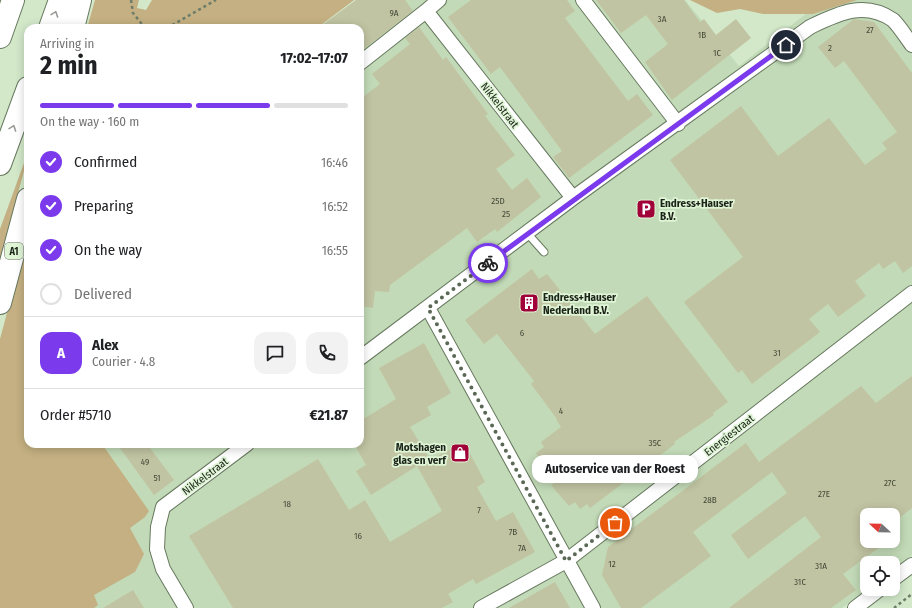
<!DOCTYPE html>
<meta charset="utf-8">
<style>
:root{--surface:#fff;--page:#f2f2f2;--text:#202124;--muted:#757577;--line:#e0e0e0;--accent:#7c3aed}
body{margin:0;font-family:"Fira Sans Condensed",sans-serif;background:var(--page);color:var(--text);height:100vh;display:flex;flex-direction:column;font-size:15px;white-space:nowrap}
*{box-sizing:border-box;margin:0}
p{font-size:13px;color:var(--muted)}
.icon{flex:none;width:22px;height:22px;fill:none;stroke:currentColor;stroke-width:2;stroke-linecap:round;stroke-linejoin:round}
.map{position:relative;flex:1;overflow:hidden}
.panel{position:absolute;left:24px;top:24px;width:340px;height:424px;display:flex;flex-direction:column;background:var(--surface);border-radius:12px;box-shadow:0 2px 10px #0003}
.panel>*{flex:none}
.needle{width:26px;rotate:292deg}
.tools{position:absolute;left:860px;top:508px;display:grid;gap:8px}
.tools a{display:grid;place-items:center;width:40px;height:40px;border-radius:8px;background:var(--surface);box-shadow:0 2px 10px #0003;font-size:20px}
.pin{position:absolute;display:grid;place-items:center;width:34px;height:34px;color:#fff;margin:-17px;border:2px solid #fff;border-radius:50%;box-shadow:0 1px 4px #0007}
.courier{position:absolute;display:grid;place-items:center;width:40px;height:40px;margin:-20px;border:3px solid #7c3aed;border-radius:50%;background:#fff;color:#222;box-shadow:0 1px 5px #0007}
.bubble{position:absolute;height:28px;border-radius:12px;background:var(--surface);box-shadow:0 2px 10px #0003;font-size:13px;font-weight:700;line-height:28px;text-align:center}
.head em{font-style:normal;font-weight:700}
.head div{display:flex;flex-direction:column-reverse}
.head{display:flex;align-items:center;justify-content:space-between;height:68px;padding:0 16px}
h1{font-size:26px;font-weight:700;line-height:30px}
.bar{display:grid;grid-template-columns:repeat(4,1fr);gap:6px 4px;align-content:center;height:48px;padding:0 16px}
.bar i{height:5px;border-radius:3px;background:var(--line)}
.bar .current{background:var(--accent)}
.bar p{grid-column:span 4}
.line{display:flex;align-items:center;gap:10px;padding:0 16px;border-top:1px solid var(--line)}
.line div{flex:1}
.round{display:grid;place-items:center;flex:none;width:42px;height:42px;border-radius:12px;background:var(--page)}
ol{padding:0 16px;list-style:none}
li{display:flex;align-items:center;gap:12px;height:44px}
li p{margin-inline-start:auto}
li .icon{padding:4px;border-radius:50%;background:var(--accent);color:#fff;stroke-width:4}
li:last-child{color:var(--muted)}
li i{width:22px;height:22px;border:2px solid var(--line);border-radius:50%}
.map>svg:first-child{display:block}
.built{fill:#c2dab7;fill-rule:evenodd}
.green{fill:#c4b082}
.building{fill:#c1c4a2}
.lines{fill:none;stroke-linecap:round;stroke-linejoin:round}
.service-casing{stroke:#67795f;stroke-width:9}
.minor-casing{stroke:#67795f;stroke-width:16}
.motorway-casing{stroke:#67795f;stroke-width:24}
.path{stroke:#6e7d69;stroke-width:2.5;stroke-dasharray:3 3;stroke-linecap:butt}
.service{stroke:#fff;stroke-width:7}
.minor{stroke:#fff;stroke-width:14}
.motorway{stroke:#fff;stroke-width:22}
.oneway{stroke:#989c97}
.done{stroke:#5b6856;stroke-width:4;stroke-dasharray:0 7.2}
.route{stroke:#7c3aed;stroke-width:5}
.labels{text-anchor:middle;stroke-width:3.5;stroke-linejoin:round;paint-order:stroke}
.number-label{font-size:9px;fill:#444b3a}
.shield{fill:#dff5d6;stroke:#566251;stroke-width:1}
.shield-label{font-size:10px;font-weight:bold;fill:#1b2318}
.street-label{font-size:11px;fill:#1b2318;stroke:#dff5d6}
.poi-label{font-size:11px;font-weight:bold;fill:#1b2318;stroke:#dff5d6;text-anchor:start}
</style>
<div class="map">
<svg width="912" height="608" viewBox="0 0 912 608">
<rect width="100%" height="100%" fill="#d2e8c9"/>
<path class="built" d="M371 0H685L739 66 807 13 843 0H912V555L893 570V563H867L868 589 842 608H0L28 444H360V28H315ZM867 515H893V541H867Z"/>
<path class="green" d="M95 0H139L137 8 146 10 152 0H354L317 28H87Z
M690 0H857L813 14H763L740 9 717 13Z
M28 152V156L0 260V229Z
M28 235V444H102L149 511 145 517 130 528 144 554 135 572 94 595 98 605 94 608H0V339Z"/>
<path class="building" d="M356 0H405L413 11 360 52V28H318Z
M471 0H567L575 11 565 18 628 101 637 94 653 115 569 178 553 157 562 151 500 67 491 74 448 17Z
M596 0H684L700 22 704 19 716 35 736 19 751 38 672 100 645 62 668 44 646 15 621 33Z
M854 19 874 22 912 73V266L903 273 895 261 883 269 879 263 855 281 866 296 838 317 828 304 809 319 820 332 752 384 742 370 738 373 684 302 743 257 670 160 741 106 778 156 829 118 865 165 887 149 882 143 897 132 844 61 835 68 818 47Z
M419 27 443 60 446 57 488 114 485 116 515 155 496 169 512 190 527 178 541 197 497 232 495 229 477 242 467 228 390 285 389 292 375 291 373 308 360 306V99L380 84 372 74 410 44 405 38Z
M532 269 539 279 547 274 595 334 647 296 728 402 713 413 714 415 674 442 675 444 590 508 587 504 580 509 575 502 569 506 551 485 553 484 539 461 541 460 536 453 544 447 541 442 561 427 556 419H557L531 384 534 381 497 334 484 344 465 320Z
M424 343 451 393 427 407 431 415 410 427 430 460 464 442 485 482 477 487 496 521 513 512 535 552 476 584 473 579 448 594 453 602 442 608H233L189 536 318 459 349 510 365 500 390 542 442 511 417 466 371 495 356 471 366 465 354 444H360V421L396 399 379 368Z
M912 376V508L893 523V515H867V541H888L843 574 856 590 831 608H729L821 537 805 516 748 559 731 535 787 493 772 472 693 532 711 556 641 608H621L602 575 608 547 746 443 759 462 861 386 876 403Z
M117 444H147L174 480 154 495Z
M555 582 570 608H509Z
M133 590 144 608H103Z"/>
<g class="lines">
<g class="service-casing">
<path id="service" d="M527 233 544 252"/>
</g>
<g class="minor-casing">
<path id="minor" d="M439 0 426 11 573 198
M583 0 678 124
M360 63 426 11
M428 308 593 608
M360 358 573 198 810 27C837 14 864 0 893 20 900 27 906 37 912 45
M893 579 912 565
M186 608 163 569 157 549 158 527 163 507 247 444
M481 608 566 561 912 293
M855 608 880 589"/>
</g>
<g class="motorway-casing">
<path id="motorway" d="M50 28 60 0
M73 28 80 0
M0 37 13 0
M0 164 28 88
M0 303 28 199"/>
</g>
<path class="path" d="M131 0 133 13 145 28
M167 28 216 0
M894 608 912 594"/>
<use href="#service" class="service"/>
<use href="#minor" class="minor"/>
<use href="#motorway" class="motorway"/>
</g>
<defs><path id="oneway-chevron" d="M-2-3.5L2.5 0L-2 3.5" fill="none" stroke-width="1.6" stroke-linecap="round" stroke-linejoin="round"/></defs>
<g class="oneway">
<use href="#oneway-chevron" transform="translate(55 14) rotate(-70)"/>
<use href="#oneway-chevron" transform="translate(13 128) rotate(-70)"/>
</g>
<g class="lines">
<path class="done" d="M488 263 428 308 566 561 615 523"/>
<path class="route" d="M488 263 786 45"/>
</g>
<defs>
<g id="parking-square" transform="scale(1)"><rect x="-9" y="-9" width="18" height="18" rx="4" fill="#a10139" stroke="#dff5d6"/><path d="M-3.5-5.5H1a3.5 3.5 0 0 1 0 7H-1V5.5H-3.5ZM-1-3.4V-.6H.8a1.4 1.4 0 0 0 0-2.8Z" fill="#fff"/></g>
<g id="building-square" transform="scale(1)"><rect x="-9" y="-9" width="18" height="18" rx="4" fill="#a10139" stroke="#dff5d6"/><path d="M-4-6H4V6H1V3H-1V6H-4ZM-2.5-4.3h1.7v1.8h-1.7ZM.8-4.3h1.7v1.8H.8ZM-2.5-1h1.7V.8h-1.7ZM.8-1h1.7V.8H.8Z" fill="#fff"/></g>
<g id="shop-square" transform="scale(1)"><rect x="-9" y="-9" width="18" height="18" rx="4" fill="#a10139" stroke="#dff5d6"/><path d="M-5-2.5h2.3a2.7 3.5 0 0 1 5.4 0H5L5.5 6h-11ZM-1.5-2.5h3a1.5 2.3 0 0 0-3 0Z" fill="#fff"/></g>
</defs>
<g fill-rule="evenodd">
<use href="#parking-square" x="646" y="209"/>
<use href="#building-square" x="529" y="303"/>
<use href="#shop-square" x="460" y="453"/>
</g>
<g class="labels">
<g class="number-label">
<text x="394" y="16">9A</text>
<text x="662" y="22">3A</text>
<text x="870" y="33">27</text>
<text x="702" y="38">1B</text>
<text x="830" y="51">2</text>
<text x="717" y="56">1C</text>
<text x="498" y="204">25D</text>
<text x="506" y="217">25</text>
<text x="522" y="336">6</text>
<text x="777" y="356">31</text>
<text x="561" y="414">4</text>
<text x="655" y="446">35C</text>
<text x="145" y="465">49</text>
<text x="157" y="481">51</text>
<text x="890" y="486">27C</text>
<text x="824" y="497">27E</text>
<text x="710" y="503">28B</text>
<text x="287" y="507">18</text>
<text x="479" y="513">7</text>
<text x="513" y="535">7B</text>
<text x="358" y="539">16</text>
<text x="522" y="551">7A</text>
<text x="612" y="567">12</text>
<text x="821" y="569">31A</text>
<text x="800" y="585">31C</text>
</g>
<rect class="shield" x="5" y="243" width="18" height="16" rx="3"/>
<g class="shield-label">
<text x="14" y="255">A1</text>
</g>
<g class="street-label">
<text transform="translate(500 105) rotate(52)" y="4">Nikkelstraat</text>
<text transform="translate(729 435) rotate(-38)" y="4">Energiestraat</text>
<text transform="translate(205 476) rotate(-37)" y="4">Nikkelstraat</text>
</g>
<g class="poi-label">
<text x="660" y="207">Endress+Hauser<tspan x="660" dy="13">B.V.</tspan></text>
<text x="543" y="301">Endress+Hauser<tspan x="543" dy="13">Nederland B.V.</tspan></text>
<text x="446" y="451" text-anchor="end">Motshagen<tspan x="446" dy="13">glas en verf</tspan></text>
</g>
</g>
</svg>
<div class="tools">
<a><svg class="needle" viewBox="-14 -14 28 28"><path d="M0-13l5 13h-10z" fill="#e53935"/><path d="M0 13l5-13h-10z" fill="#757577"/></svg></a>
<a><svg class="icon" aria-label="locate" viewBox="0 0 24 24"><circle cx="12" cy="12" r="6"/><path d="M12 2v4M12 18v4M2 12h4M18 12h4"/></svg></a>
</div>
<div class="pin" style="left:615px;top:523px;background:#ea580c"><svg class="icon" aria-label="bag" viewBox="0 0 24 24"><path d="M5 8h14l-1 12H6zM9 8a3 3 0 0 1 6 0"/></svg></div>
<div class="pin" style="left:786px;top:45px;background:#1f2937"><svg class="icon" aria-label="home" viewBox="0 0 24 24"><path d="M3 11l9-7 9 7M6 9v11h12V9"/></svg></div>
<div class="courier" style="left:488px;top:263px"><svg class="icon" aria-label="bike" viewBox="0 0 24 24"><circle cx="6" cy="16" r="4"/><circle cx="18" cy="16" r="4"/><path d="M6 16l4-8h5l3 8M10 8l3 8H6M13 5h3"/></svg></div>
<div class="bubble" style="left:532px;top:455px;width:166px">Autoservice van der Roest</div>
<section class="panel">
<div class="head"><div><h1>2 min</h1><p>Arriving in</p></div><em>17:02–17:07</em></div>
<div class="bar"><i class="current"></i><i class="current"></i><i class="current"></i><i></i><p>On the way · 160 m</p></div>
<ol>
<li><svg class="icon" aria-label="check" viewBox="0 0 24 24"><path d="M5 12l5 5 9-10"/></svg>Confirmed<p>16:46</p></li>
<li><svg class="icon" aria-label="check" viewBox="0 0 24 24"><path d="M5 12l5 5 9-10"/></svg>Preparing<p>16:52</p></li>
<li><svg class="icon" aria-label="check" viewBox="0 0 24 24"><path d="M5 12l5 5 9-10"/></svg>On the way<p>16:55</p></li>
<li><i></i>Delivered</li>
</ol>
<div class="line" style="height:72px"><b class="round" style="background:var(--accent);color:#fff">A</b><div><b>Alex</b><p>Courier · 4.8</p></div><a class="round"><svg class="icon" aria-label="chat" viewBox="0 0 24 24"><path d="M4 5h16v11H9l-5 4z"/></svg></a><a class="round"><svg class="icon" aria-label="phone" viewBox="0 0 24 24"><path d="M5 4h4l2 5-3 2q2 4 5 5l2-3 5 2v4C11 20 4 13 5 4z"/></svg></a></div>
<div class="line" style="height:52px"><div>Order #5710</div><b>€21.87</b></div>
</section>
</div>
